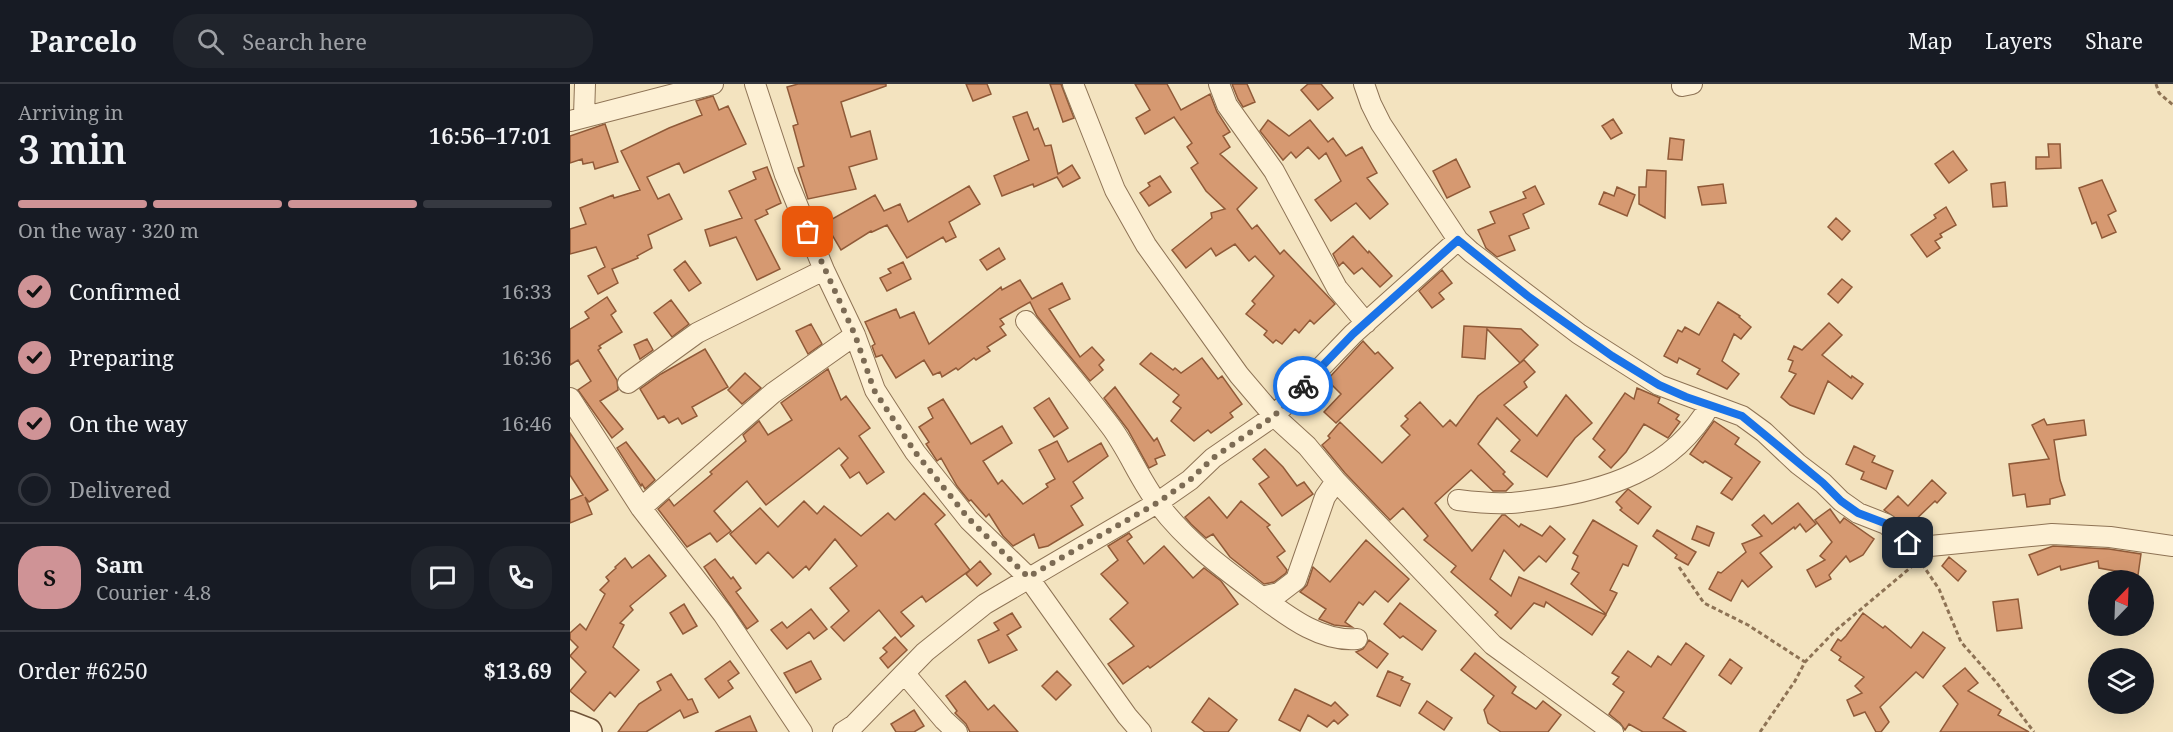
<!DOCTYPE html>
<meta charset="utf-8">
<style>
:root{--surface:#171b24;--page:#20242c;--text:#f1f3f6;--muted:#9ea1a6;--line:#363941;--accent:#cf9396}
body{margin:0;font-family:"Noto Serif",serif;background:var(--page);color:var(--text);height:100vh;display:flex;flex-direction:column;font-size:22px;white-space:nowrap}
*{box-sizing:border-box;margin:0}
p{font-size:20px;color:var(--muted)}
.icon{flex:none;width:33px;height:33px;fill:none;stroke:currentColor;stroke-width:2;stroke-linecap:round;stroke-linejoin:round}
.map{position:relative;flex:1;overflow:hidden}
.details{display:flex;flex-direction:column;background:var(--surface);width:570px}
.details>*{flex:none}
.needle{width:39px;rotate:23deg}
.fabs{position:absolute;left:1518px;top:486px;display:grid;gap:12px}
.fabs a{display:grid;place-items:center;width:66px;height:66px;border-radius:50%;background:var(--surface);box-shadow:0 6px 24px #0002;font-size:30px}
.pin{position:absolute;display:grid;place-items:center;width:51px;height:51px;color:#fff;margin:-26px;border-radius:12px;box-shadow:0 3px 9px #0006}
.courier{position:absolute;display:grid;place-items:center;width:60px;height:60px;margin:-30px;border:4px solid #1a73e8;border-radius:50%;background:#fff;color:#222;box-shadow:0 2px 8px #0007}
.summary em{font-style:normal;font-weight:600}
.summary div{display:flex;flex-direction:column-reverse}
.summary{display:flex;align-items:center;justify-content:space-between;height:102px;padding:0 18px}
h1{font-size:39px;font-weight:600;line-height:45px}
.bar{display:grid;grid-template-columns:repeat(4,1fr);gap:9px 6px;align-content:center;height:72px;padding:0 18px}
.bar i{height:8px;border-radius:4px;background:var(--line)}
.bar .on{background:var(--accent)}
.bar p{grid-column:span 4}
.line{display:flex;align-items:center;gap:15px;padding:0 18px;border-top:2px solid var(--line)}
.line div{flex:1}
.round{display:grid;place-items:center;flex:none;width:63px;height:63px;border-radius:24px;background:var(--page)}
ol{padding:0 18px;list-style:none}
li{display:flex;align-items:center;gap:18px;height:66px}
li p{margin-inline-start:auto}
li .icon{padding:6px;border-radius:50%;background:var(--accent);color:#111;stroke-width:4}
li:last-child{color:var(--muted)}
li i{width:33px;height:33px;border:3px solid var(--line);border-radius:50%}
header{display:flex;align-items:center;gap:36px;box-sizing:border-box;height:84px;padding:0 30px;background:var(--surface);border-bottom:2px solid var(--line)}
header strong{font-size:28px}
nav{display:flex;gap:33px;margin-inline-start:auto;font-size:21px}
.search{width:420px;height:54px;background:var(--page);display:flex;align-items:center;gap:15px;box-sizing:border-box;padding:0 21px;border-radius:24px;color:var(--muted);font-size:22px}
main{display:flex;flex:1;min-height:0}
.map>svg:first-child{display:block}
.building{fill:#d69971;stroke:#905a38;stroke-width:1.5}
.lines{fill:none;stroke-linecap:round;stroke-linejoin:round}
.street-casing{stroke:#8e7355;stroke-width:22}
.secondary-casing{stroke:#705338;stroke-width:30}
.path{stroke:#8e7355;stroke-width:3;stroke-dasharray:4.5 3;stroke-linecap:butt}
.street{stroke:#fdf0d4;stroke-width:20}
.secondary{stroke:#fdf0d4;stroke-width:27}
.done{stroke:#7c6b54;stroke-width:6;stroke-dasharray:0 10.8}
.route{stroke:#1a73e8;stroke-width:8}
</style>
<header>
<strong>Parcelo</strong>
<div class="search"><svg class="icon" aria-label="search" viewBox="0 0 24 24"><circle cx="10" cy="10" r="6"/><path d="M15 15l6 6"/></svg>Search here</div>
<nav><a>Map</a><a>Layers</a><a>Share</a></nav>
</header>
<main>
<section class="details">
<div class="summary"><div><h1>3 min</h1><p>Arriving in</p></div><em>16:56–17:01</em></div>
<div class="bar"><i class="on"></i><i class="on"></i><i class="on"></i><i></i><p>On the way · 320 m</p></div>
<ol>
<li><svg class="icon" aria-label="check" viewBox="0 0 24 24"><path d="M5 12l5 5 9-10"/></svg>Confirmed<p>16:33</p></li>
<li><svg class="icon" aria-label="check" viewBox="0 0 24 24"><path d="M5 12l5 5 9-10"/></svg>Preparing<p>16:36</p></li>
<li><svg class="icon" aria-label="check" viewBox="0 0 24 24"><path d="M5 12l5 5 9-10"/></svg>On the way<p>16:46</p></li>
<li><i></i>Delivered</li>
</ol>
<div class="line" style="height:108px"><b class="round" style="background:var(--accent);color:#111">S</b><div><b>Sam</b><p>Courier · 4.8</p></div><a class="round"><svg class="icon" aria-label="chat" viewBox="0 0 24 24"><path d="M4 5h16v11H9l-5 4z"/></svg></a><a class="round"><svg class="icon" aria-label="phone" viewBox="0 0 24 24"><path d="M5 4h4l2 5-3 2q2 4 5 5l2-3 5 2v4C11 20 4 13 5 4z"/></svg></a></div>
<div class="line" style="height:78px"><div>Order #6250</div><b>$13.69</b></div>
</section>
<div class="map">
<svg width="1603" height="648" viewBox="0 0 1603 648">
<rect width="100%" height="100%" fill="#f3e3bf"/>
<path class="building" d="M228 0H316V2L271 18 281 53 300 47 307 75 279 83 286 105 238 115 228 84 234 82 223 42 228 40 217 3Z
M396 0H417L421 10 403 17Z
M480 0H491L504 34 493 38Z
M565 0H597L611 26 640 10 647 28 660 48 653 52 660 63 650 70 687 104 667 125 682 145 687 141 710 170 714 166 765 220 744 240 740 236 729 249 725 245 712 260 706 256 703 259 694 251 697 247 676 230 685 220 682 217 704 192 685 172 679 177 665 160 646 172 641 164 616 184 602 166 642 134 641 129 655 125 636 107 621 84 628 79 617 63 622 59 604 33 575 50 566 34 580 26Z
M662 0H677L685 18 673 23 668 15Z
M738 0H751L763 14 748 26 731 6Z
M143 12 149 26 158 22 176 60 114 89 109 79 77 93 88 115 99 110 112 135 78 151 82 164 67 172 68 174 42 185 48 199 28 210 18 192 35 183 26 163 0 170V145L16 140 10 124 43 111 44 114 70 106 51 67 99 44 132 31 126 17Z
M457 28 464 46 468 44 475 62 481 61 488 90 502 81 510 94 493 103 487 93 464 103 463 100 432 112 424 92 459 76 443 33Z
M1043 35 1052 49 1041 55 1032 42Z
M698 36 719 52 740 36 758 58 763 54 776 72 792 63 807 89 797 94 818 120 800 135 786 119 761 137 745 116 771 97 756 69 749 75 738 63 726 74 721 68 713 76 690 47Z
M35 40 48 78 25 85 23 78 13 80 12 75 0 79V52Z
M1100 54 1114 56 1112 76 1098 75Z
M1478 60H1490L1491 84 1466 85V73H1479Z
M1383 67 1397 86 1379 99 1365 80Z
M886 75 900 103 877 114 863 87Z
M197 83 211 119 196 126 198 130 185 136 210 185 187 196 166 153 140 162 135 146 172 134 159 107 186 95 183 88Z
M1077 86 1096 87 1095 134 1069 120V103H1076Z
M590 92 601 108 579 122 570 109 580 102 578 99Z
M1532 96 1546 127 1538 131 1546 148 1532 154 1526 138 1522 140 1509 104Z
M1435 98 1437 122 1423 123 1421 100Z
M1153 100 1156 119 1132 121 1128 103Z
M399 102 410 120 379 138 386 153 376 158 373 153 337 174 317 141 302 148 301 147 271 166 255 139 305 111 314 127 330 120 338 138Z
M965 102 974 120 953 130 959 144 939 152 945 166 927 173 916 164 908 146 925 139 920 128 956 114 953 108Z
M1047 103 1065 111 1057 132 1029 120 1034 108 1044 112Z
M1376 123 1386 141 1370 150 1372 153 1365 157 1370 164 1357 173 1341 151 1366 134 1364 131Z
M1266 134 1280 147 1272 156 1258 143Z
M783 152 798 169 799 167 822 192 810 203 792 184 784 190 773 178 769 182 763 170Z
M429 164 435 175 417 186 410 176Z
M115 177 131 199 119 207 104 186Z
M333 178 341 195 317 207 310 194 321 189 318 185Z
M872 186 882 199 869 209 874 215 862 224 849 207Z
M1272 195 1282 203 1268 219 1258 210Z
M450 196 462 215 492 199 500 215 479 225 510 273 522 263 534 276 529 281 533 286 520 297 467 232 460 218 430 235 434 240 430 243 436 251 417 263 420 267 406 276 404 274 388 286 386 284 372 293 370 288 363 291 354 276 326 294 312 271 306 273 302 262 305 260 295 238 326 225 330 234 344 228 359 260 431 203 432 206Z
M37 213 46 227 41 231 52 248 29 262 31 264 28 266 47 296 48 306 30 317 53 345 42 354 8 306 21 297 8 276 0 281V245L19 234 15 228Z
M101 216 119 240 102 253 84 229Z
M1148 218 1170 232 1169 233 1181 243 1171 255 1164 250 1152 277 1169 290 1157 305 1127 290 1130 285 1109 274 1107 279 1094 272 1108 246 1112 248 1115 243 1129 251Z
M1259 239 1272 251 1252 271 1281 294 1282 292 1293 300 1282 315 1258 297 1244 330 1220 321 1211 313 1226 290 1219 287 1223 277 1218 275 1224 262 1232 266Z
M241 240 252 260 238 270 226 247Z
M894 242 951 245 968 261 950 279 917 245 915 275 892 273Z
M77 255 83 266 70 275 64 261Z
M793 257 805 270 808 268 823 284 766 339 754 328 771 310 757 296Z
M135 265 158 303 122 323 127 332 112 340 108 334 99 339 94 332 88 335 70 305 91 290Z
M581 269 603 286 605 284 611 289 632 274 648 295 652 292 672 320 660 329 663 333 641 349 638 346 624 357 601 337 611 324 603 318 609 311 570 280Z
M954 276 965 288 954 298 957 303 934 321 967 352 996 311 1022 339 1005 354 977 393 941 367 950 356 927 334 908 360 935 388 933 390 943 400 936 407H923L901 386 865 419 902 467 932 431H935L949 443 951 440 972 452 980 442 995 455 976 478 969 472 954 487 934 466 920 495 941 512 949 493 1036 531 1022 551 976 518 974 523 964 519 941 545 925 531 928 528 881 488 886 482 854 456 858 452 833 424 820 436 775 389 752 361 760 354 758 352 770 338 812 379 840 351 831 342 838 335 835 332 850 318 873 343 880 336 886 342 908 312Z
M258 285 271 316 276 312 300 344 289 352 314 388 297 400 289 388 280 394 271 381 278 374 269 364 196 421 177 397 144 427 161 447 147 458 140 449 117 463 88 425 99 415 104 422 142 390 140 388 176 357 173 351 189 337 198 351 222 336 211 319Z
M175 289 191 304 172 320 158 306Z
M545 303 584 357 587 354 595 371 585 375 587 380 579 384 558 346 534 314Z
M1067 304 1090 314 1088 319 1109 331 1106 335 1110 338 1098 354 1074 340 1056 368 1041 384 1029 373 1035 366 1023 355 1055 309 1064 315Z
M479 314 498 344 484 353 464 324Z
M373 315 401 360 432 342 442 359 413 377 428 400 432 396 453 420 478 403 476 400 485 395 469 366 487 357 498 378 531 359 538 372 503 398 513 414 501 422 513 441 478 462 469 464 464 450 443 462 433 452 419 430 416 433 401 416 399 417 387 402 371 374 367 377 356 360 359 358 349 343 363 334 358 324Z
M1474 335 1477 341 1514 336 1516 351 1484 356 1490 396 1495 411 1480 415V420L1457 423 1455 410 1443 412 1439 380 1479 375 1462 341Z
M1144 337 1169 354 1165 360 1190 378 1162 416 1151 409 1162 394 1135 377 1133 379 1120 370Z
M0 349 38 406 19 418 15 413 22 430 0 439V416L13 411 0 391Z
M56 358 85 396 75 405 72 400 71 402 47 364Z
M1284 362 1305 372 1302 378 1323 387 1316 405 1291 395 1294 388 1276 380Z
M695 365 713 383 727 402 734 398 743 410 712 432 689 400 699 393 683 375Z
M1362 396 1376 409 1367 419 1365 417 1338 443 1314 426 1328 412 1338 422Z
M1058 405 1081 423 1068 440 1050 426 1052 424 1046 418Z
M354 409 375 431 365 440 400 486 356 518 352 512 331 528 344 542 331 553 309 526 274 557 261 543 279 527 260 504 287 482 265 455 239 486 236 482 223 494 198 468 186 480 160 450 190 424 208 443 234 417 247 430 254 422 291 452 318 429 325 436Z
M639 413 657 434 671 417 700 441 697 443 715 467 707 473 717 486 716 489 704 498 694 500 660 473 643 450 636 454 621 440 615 433Z
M1228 419 1246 440 1236 448 1230 440 1225 445 1224 443 1190 469 1202 483 1178 503 1172 496 1161 517 1139 505 1148 488 1151 489 1176 468 1172 460 1192 452 1182 441 1194 431 1202 440Z
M1260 425 1270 439 1274 434 1304 455 1293 471 1280 478 1276 472 1259 491 1261 495 1246 503 1237 486 1255 476 1250 472 1262 458 1245 436Z
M1023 436 1067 462 1058 482 1053 480 1040 506 1047 509 1036 530 1001 500 1009 489 1002 485 1008 472 1003 469Z
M1127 442 1144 449 1139 462 1122 455Z
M1087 446 1126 468 1118 481 1105 474 1107 471 1083 452Z
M559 449 562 453 557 457 574 480 594 462 623 494 634 484 651 497 668 520 580 584 578 582 553 600 538 580 564 562 540 535 558 519 531 490 548 476 538 462Z
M796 456 839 495 818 518 805 507 793 521 789 518 775 538 782 543 764 541 749 535 756 525 730 508 737 501 743 483 760 498Z
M1483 462 1539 465 1571 470 1568 491 1529 484 1528 477 1491 486 1490 482 1468 491 1459 471Z
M79 471 96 492 60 522 63 526 50 539 54 541 43 563 69 586 45 613 40 608 24 627 0 607 16 588 0 572 8 563 0 555V549L10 540 16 546 35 510 30 506 39 497 36 493 46 484 45 483 55 474 62 484Z
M1379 473 1396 487 1388 497 1372 482Z
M145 475 161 495 163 493 171 504 166 508 188 537 177 545 134 483Z
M410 477 421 490 407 502 396 490Z
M1448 515 1452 544 1427 547 1423 518Z
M830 519 866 547 852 566 833 552 830 554 814 540Z
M114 520 127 542 113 550 100 529Z
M241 525 257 545 244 555 239 548 217 565 201 546 212 538 217 544Z
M442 529 451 543 437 551 447 566 419 579 408 556 429 546 424 539Z
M1293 529 1313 544 1315 542 1341 564 1353 548 1375 564 1353 594 1346 588 1310 623 1319 638 1311 648H1306L1295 628 1284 632 1277 616 1292 609 1285 602 1294 593 1269 576 1271 573 1261 566 1268 555 1271 557 1276 552Z
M325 553 337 566 318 584 310 574 317 568 313 564Z
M799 556 818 570 807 584 786 568 793 565Z
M1116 559 1134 572 1093 634 1116 648H1073L1059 640 1055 646 1050 639 1039 630 1054 608 1043 600 1049 593 1042 589 1058 567 1081 583 1088 572 1101 581Z
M905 569 946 603 942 609 966 625 973 617 991 631 978 648H931L918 639 914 626 924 612 891 586Z
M1160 575 1172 584 1161 600 1149 591Z
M160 577 169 589 158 597 163 604 149 614 135 595Z
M241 577 251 595 226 609 214 589Z
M1395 584 1408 599 1398 607 1431 626 1428 631 1459 648H1370L1388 620 1373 602Z
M487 587 501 601 486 616 472 602Z
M818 587 833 593 831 596 840 600 830 622 807 612Z
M101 590 118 616 122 615 128 628 114 634 110 626 76 648H48L69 620 91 606 87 598Z
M395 597 418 626 424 621 448 648H400L396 640 385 629 387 627 376 612Z
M725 605 761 622 765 618 778 631 768 640 764 636 757 643 738 631 730 647 709 636Z
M639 614 667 636 658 648H635L622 638Z
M857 617 882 634 874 646 849 629Z
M344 626 354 642 344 648H326L321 640Z
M180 632 187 648H145Z"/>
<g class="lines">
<g class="street-casing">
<path id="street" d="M185 0 215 91 254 186 285 251 305 306 345 368 399 436 458 493 557 632 571 648
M503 0 545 106 576 161 669 291 704 332 737 362 766 397 923 561 1043 648
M649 0 657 21 704 87 767 204 796 239
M794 0 801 20 811 40 888 156 901 168 1009 250 1089 301 1172 332 1194 348 1228 380 1253 399 1271 417 1288 429 1316 440 1339 459 1350 463 1482 450 1540 453 1603 462
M1112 2 1122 0
M14 32 15 0
M0 37 143 0
M456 237C484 272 514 307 541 343 559 367 570 397 589 421 619 460 654 485 693 514 720 534 752 558 787 555
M58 299 127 249 254 186
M0 314 71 424 153 530 232 648
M888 416C904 418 922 420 938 419 947 419 957 417 966 416 1036 407 1103 386 1140 321
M71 424 203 309 285 251
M692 513 709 509 726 496 755 413 766 397
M335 590 374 636 387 648
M273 648 284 641 355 568 415 520 587 419 620 396 643 374 704 332 783 250 888 156"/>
</g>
<g class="secondary-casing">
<path id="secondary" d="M0 641 18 648"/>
</g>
<path class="path" d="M1586 0 1589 9 1603 21
M1352 480 1369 505 1391 558 1426 598 1464 648
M1109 483 1134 519 1178 541 1235 578
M1190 648 1225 597 1235 578 1265 547 1346 479"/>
<use href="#street" class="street"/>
<use href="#secondary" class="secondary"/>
</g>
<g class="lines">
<path class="done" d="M238 148 285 251 304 306 345 368 399 435 458 493 587 419 620 396 643 374 704 332 733 302"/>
<path class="route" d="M733 302 783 250 888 156 959 213 1042 272 1089 301 1116 313 1172 332 1253 399 1271 417 1288 429 1317 440 1338 459"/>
</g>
</svg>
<div class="fabs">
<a><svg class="needle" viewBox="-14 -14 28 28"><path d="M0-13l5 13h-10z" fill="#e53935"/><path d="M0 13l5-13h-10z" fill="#9ea1a6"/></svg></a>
<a><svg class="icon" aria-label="layers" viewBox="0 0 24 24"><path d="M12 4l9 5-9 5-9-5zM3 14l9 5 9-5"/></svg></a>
</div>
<div class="pin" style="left:238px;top:148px;background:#ea580c"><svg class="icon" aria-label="bag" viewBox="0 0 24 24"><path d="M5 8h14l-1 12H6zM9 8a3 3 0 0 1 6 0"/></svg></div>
<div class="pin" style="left:1338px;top:459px;background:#1f2937"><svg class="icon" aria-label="home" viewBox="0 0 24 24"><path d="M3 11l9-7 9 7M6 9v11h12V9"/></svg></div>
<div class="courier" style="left:733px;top:302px"><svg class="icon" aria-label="bike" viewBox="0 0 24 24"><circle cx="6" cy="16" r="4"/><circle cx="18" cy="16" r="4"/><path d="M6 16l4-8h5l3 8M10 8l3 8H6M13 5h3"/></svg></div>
</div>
</main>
